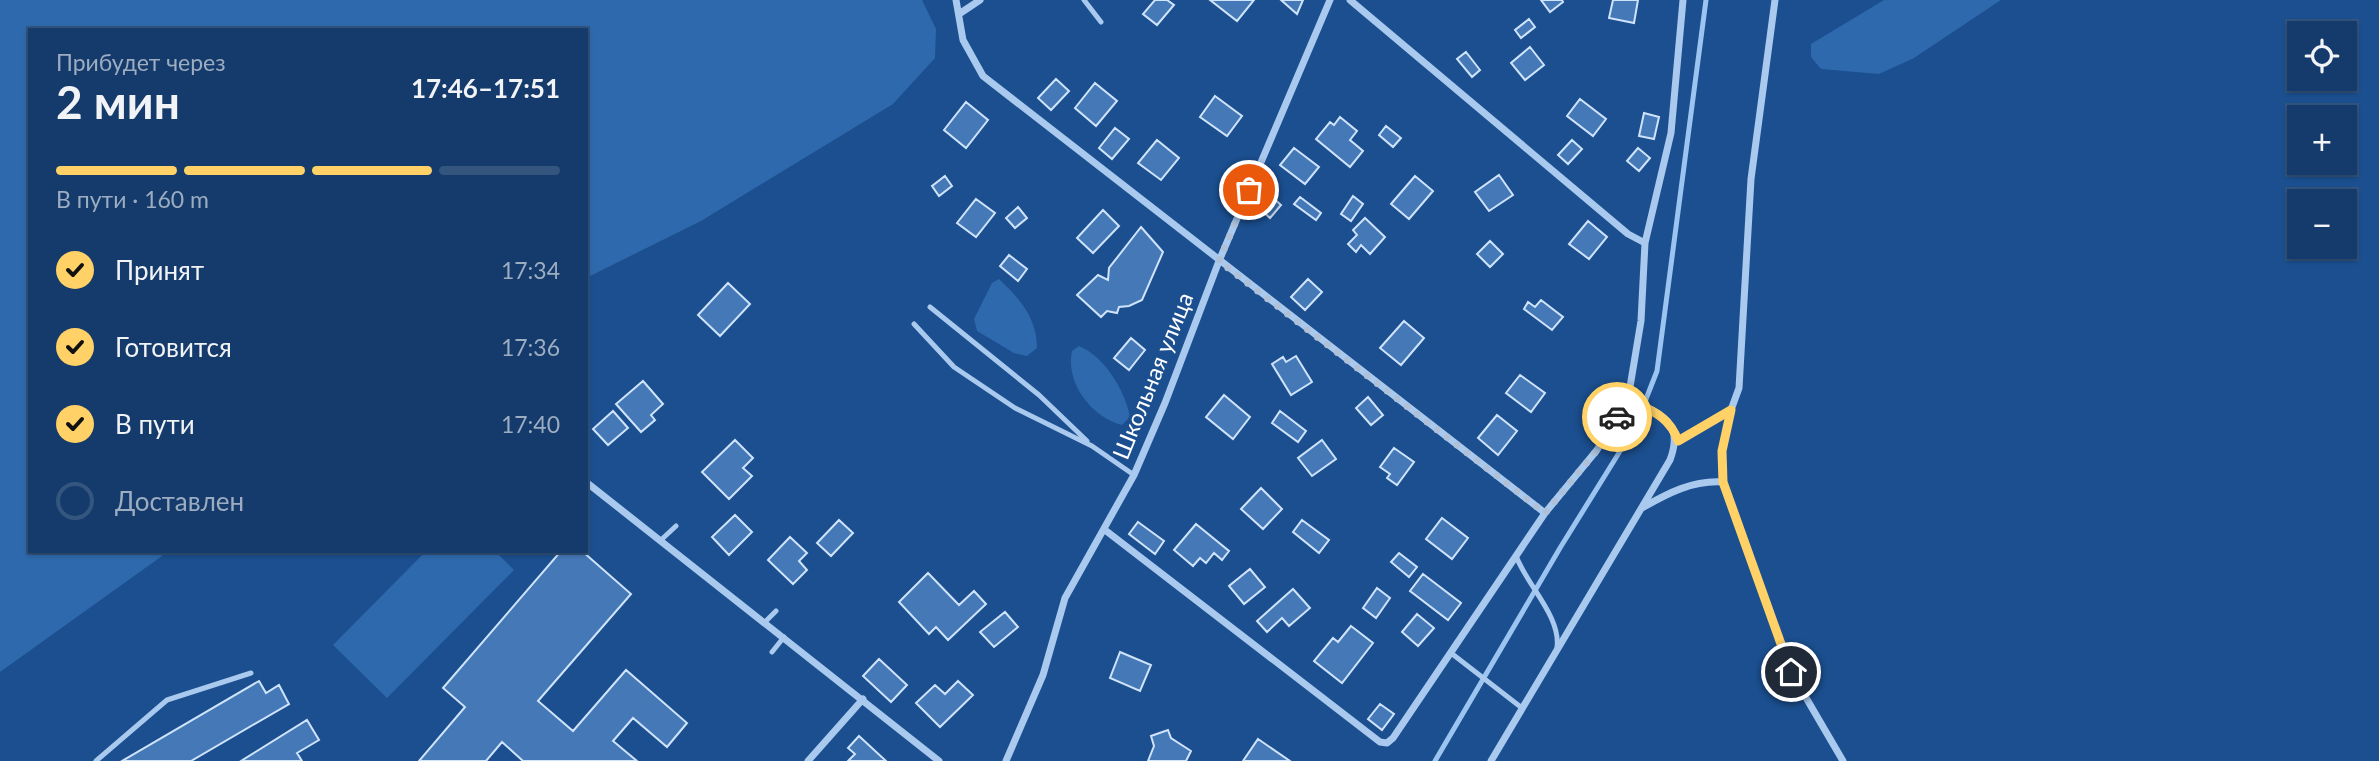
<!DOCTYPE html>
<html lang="ru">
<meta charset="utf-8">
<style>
:root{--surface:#143b6b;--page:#1d4271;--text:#f1f3f6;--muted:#9dadc1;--line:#33557e;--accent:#ffd166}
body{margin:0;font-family:Lato,sans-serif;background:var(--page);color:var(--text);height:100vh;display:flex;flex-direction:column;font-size:26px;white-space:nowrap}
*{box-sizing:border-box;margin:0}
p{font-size:23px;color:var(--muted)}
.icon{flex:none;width:38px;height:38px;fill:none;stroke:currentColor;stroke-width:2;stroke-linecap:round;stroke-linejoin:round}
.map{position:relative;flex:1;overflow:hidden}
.details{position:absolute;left:28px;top:28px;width:560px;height:525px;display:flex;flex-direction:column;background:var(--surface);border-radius:0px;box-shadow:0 2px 5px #0004,0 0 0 2px var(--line)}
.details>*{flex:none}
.fabs{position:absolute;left:2287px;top:21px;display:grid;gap:14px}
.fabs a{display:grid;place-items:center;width:70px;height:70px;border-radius:0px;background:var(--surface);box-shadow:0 2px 5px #0004,0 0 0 2px var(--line);font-size:35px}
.pin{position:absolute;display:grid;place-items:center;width:60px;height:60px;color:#fff;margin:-30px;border:4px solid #fff;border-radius:50%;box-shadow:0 2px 7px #0007}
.courier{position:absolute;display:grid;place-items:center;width:70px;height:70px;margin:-35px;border:5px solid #ffd166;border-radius:50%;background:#fff;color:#222;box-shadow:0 2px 9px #0007}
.overview em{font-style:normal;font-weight:700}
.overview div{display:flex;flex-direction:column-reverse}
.overview{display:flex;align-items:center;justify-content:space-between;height:119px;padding:0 28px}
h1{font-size:46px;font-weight:700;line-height:52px}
.bar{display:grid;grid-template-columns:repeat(4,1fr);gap:10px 7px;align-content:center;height:84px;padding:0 28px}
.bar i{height:9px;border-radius:5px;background:var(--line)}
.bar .on{background:var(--accent)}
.bar p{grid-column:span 4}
ol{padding:0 28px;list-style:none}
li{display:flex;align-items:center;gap:21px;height:77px}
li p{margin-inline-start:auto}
li .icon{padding:7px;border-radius:50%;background:var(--accent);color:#111;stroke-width:4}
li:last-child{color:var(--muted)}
li i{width:38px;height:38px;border:4px solid var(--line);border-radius:50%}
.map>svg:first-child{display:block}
.green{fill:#2e69ad}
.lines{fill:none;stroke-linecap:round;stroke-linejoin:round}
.stream{stroke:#9cc4f0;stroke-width:5}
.building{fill:#4478b7;stroke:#cfe3fa;stroke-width:2}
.lane{stroke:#a9c9ee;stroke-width:5}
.street{stroke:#a9c9ee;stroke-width:7}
.done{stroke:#afc1d8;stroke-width:7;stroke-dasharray:0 12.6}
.route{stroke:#ffd166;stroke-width:9}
.labels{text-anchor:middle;stroke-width:7;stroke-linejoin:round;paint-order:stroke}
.street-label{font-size:23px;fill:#fff;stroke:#1b4f8f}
</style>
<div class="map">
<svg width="2379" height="761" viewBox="0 0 2379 761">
<rect width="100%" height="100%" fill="#1b4f8f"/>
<path class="green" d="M0 0H922L936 29 935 58 893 104 701 221 586 278V30H30V551H169L0 672Z
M1884 0H2001L1914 58 1879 74 1821 69 1811 57V44Z
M999 279C1020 299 1037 318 1037 348L1027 356 1014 353 977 331 974 319 992 283Z
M1079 346C1104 356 1125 390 1130 417L1122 425C1091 417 1065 382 1072 351Z
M426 551H495L514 570 387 698 333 645Z"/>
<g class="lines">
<path class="stream" d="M1435 761 1560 548 1635 427 1657 371 1706 0"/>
</g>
<path class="building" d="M1155 0H1167L1174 5 1157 25 1143 14Z
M1210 0H1254L1237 21Z
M1281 0H1303L1297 14Z
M1541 0H1562L1563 2 1550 12Z
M1613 0H1638L1634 23 1609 18Z
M1529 19 1535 27 1521 38 1515 30Z
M1530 47 1544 65 1525 80 1511 63Z
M1466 52 1480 70 1472 77 1457 59Z
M1056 79 1069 91 1051 110 1038 98Z
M1095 83 1117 101 1096 126 1075 108Z
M1215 96 1242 116 1227 136 1200 117Z
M1580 99 1606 119 1593 136 1567 116Z
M966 102 988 120 966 148 944 130Z
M1644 113 1659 117 1654 139 1639 136Z
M1340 117 1357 131 1350 140 1363 151 1350 167 1316 139 1330 122 1334 125Z
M1386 126 1401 138 1393 147 1379 135Z
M1115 128 1129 139 1112 159 1099 148Z
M1157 140 1179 158 1161 180 1138 163Z
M1572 140 1582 149 1568 164 1558 155Z
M1294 148 1319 167 1305 184 1280 165Z
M1638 148 1650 158 1639 171 1627 161Z
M1499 175 1513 195 1489 211 1475 192Z
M945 176 952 186 939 196 932 186Z
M1415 176 1433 191 1409 219 1391 204Z
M1269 194 1281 205 1270 218 1258 207Z
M1353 196 1363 204 1351 221 1341 214Z
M1300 197 1321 213 1316 220 1294 204Z
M976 199 995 213 976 237 957 223Z
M1018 207 1027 218 1015 228 1006 218Z
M1103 210 1119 226 1093 253 1077 238Z
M1365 218 1385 237 1370 254 1361 245 1356 252 1348 244 1357 235 1353 230Z
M1588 221 1607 237 1589 259 1569 244Z
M1141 227 1163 252 1142 300 1129 306 1119 307 1117 313 1107 311 1101 317 1077 295 1098 275 1108 280 1109 268Z
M1490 241 1503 254 1490 267 1477 254Z
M1009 255 1027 269 1018 281 1000 266Z
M1308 279 1322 292 1305 310 1291 297Z
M728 283 750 304 720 336 698 315Z
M1541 300 1563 317 1552 330 1524 309 1528 302 1535 307Z
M1404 321 1424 338 1401 365 1380 348Z
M1131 338 1145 350 1129 370 1114 358Z
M1296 356 1312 382 1291 395 1272 364 1283 357 1286 362Z
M1520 375 1545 393 1531 412 1506 393Z
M643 381 663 404 651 415 655 420 641 432 616 404Z
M1224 395 1250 417 1233 439 1206 417Z
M1368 397 1383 415 1371 425 1356 408Z
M613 411 628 428 608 445 593 429Z
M1280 411 1306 431 1298 442 1272 423Z
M1497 415 1517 431 1498 455 1478 438Z
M735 440 753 458 743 468 752 476 729 499 702 472Z
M1322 440 1336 459 1312 476 1298 458Z
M1394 448 1414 462 1397 485 1387 478 1390 474 1380 467Z
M1261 488 1282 509 1263 529 1241 509Z
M735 515 752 532 729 555 712 537Z
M1442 518 1468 538 1452 559 1426 539Z
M839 520 853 533 831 556 817 543Z
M1302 520 1329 540 1319 553 1293 532Z
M1138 522 1164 541 1155 554 1129 534Z
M1196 524 1229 551 1222 560 1214 553 1206 563 1200 558 1193 566 1174 550Z
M790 537 807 553 799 561 807 570 793 584 768 560Z
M561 551H582L631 594 538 701 573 731 626 670 687 723 667 747 633 718 613 741 637 761H523L502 742 486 761H419L465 707 443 688Z
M1399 553 1417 567 1409 577 1391 562Z
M1250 569 1265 587 1244 604 1229 586Z
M928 573 959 605 974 591 986 604 948 640 936 627 929 634 899 602Z
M1423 574 1461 603 1448 620 1410 591Z
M1377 588 1390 598 1376 618 1363 608Z
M1293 589 1310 608 1289 626 1282 618 1267 632 1257 621Z
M1005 612 1018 627 994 647 980 632Z
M1417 614 1434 628 1418 646 1402 632Z
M1351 626 1373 643 1342 683 1314 661 1333 638 1338 642Z
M1120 652 1151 665 1140 691 1110 678Z
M879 659 907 685 891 702 863 676Z
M259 681 266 693 279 685 289 704 191 761H122Z
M958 681 973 695 940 727 916 703 935 685 945 694Z
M1380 704 1394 714 1382 730 1368 719Z
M307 720 319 740 297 753 302 761H241Z
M1168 730 1171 738 1191 751 1186 761H1148L1154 746 1151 736Z
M859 736 886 761H848L855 754 848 748Z
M1258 739 1290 761H1243Z"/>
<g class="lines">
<path class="lane" d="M1084 0 1101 22
M930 307 1039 395 1087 441
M914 324 954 367 1015 408 1092 446 1134 475
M661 540 676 526
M1516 556C1527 585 1561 617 1557 647
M765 622 776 611
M772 652 784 637
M1451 653 1522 708
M96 761 167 700 251 673"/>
<path class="street" d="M956 0 963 40 983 76 1545 513
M1350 0 1628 234 1645 243
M959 14 980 0
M1731 410 1722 451 1723 482 1791 672 1843 761
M1677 441 1731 410 1739 388 1751 179 1775 0
M586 482 939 761
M1642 508C1668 493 1693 480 1723 482
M1105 530 1380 742 1387 743 1393 738 1545 513 1597 450 1628 399 1641 321 1645 243 1671 133 1683 0
M808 761 863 699
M1006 761 1043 675 1065 598 1134 475 1165 403 1219 261 1330 0
M1491 761 1670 460C1685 420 1659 414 1628 399"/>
</g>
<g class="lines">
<path class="done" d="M1249 190 1219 261 1545 513 1597 450 1617 417"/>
<path class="route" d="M1617 417 1628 399C1650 410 1670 416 1678 441L1731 410 1722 451 1723 482 1791 672"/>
</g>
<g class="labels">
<g class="street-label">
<text transform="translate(1153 376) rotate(-68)" y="8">Школьная улица</text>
</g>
</g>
</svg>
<div class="fabs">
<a><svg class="icon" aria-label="locate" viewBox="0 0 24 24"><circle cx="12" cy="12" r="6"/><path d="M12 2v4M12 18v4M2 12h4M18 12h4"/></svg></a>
<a>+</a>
<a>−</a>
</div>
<div class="pin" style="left:1249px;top:190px;background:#ea580c"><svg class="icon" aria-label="bag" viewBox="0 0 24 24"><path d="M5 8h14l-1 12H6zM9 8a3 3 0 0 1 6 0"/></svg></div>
<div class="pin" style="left:1791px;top:672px;background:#1f2937"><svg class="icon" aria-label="home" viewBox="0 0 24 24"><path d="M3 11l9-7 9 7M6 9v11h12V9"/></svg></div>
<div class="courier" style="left:1617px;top:417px"><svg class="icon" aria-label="car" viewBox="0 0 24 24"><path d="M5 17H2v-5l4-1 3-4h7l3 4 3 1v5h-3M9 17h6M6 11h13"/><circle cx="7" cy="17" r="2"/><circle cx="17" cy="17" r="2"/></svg></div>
<section class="details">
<div class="overview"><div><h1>2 мин</h1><p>Прибудет через</p></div><em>17:46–17:51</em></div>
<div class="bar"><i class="on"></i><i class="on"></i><i class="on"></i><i></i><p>В пути · 160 m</p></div>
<ol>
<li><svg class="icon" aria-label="check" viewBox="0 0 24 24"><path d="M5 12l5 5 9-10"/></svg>Принят<p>17:34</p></li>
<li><svg class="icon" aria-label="check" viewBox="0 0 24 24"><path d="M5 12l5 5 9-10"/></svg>Готовится<p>17:36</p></li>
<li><svg class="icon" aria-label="check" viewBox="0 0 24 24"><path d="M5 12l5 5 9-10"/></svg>В пути<p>17:40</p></li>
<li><i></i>Доставлен</li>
</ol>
</section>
</div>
